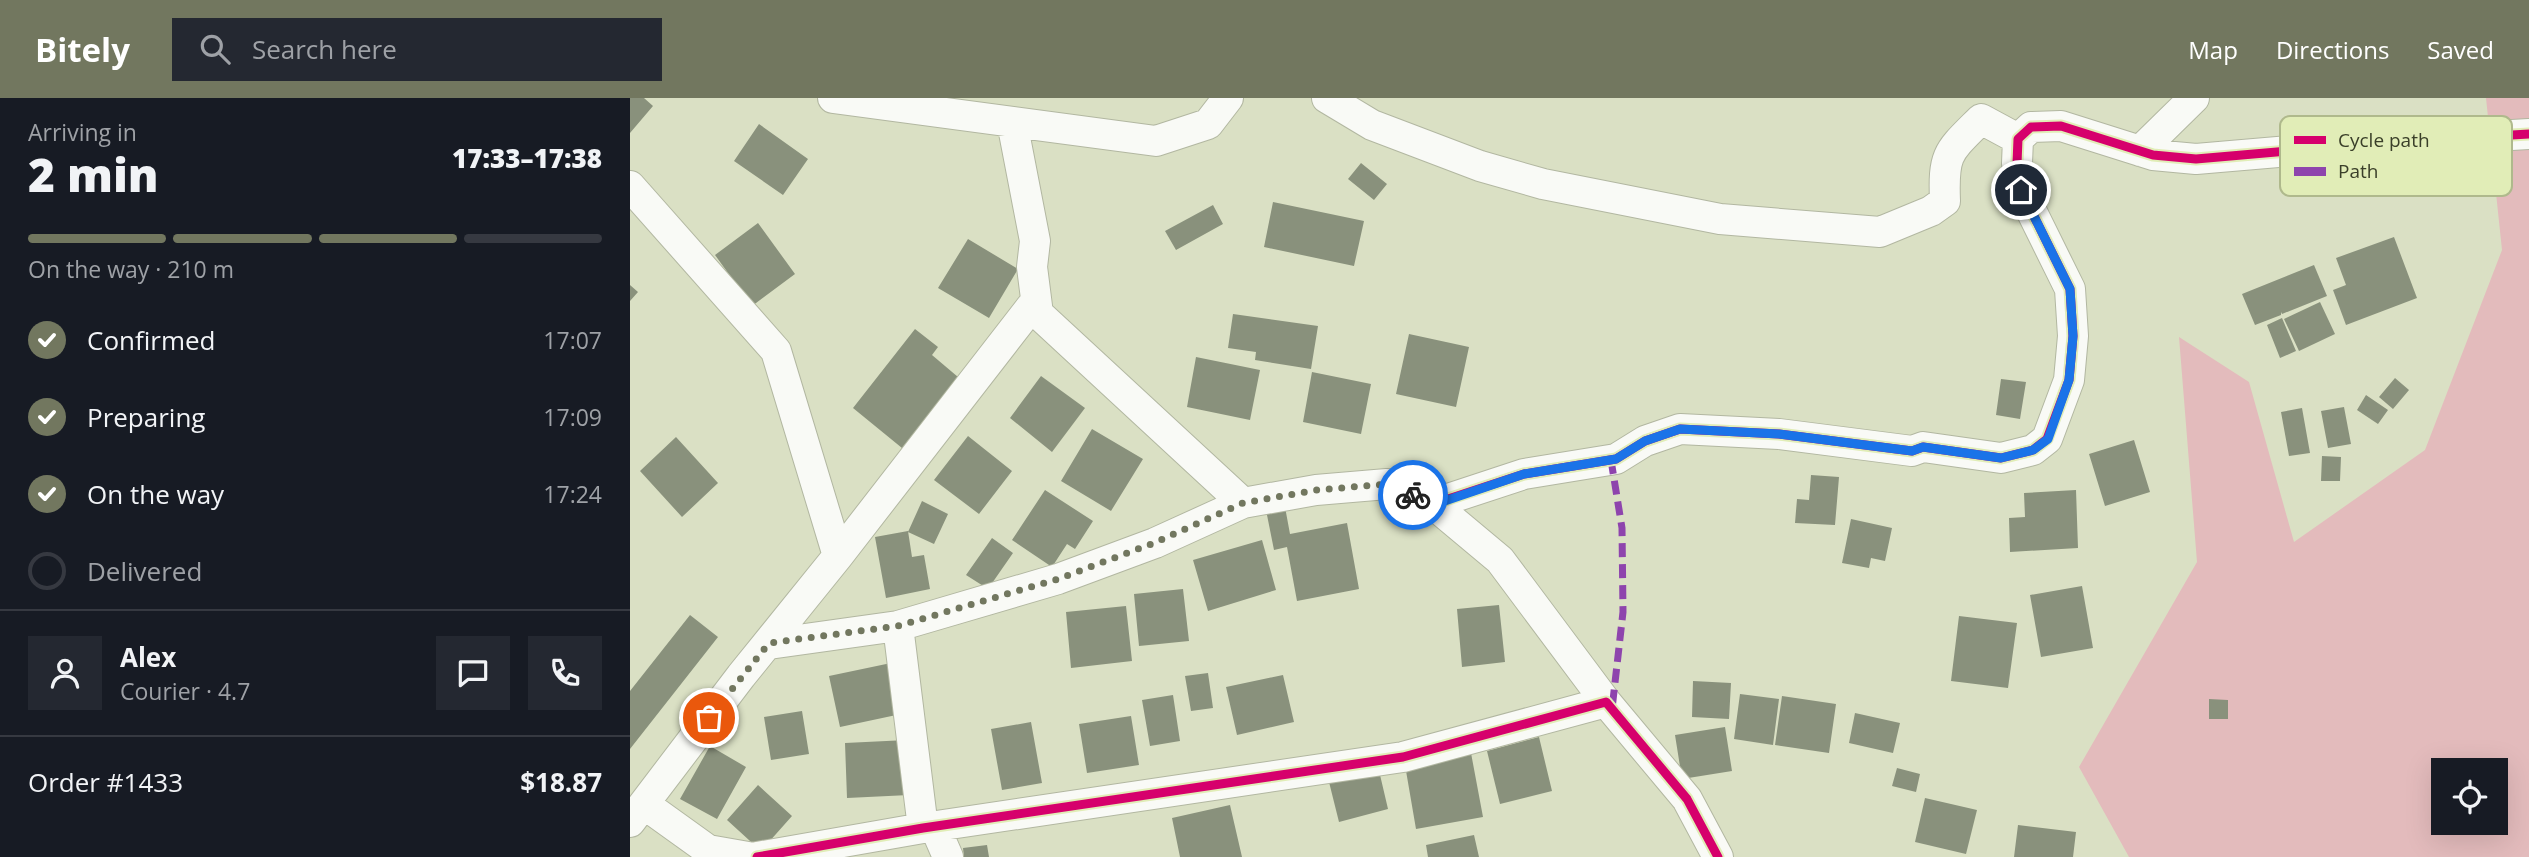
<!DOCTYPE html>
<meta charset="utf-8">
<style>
:root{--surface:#171b24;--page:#242831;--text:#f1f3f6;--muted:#9ea1a6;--line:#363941;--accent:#72775f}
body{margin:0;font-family:"Open Sans",sans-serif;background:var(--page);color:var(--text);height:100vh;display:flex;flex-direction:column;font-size:26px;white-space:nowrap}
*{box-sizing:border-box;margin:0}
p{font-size:23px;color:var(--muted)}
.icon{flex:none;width:38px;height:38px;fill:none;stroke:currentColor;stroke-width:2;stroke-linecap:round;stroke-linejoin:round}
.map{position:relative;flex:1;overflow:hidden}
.side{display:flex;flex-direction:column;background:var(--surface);width:630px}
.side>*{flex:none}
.tools{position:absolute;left:1801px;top:660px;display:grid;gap:14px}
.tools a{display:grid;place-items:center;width:77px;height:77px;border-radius:0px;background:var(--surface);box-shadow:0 7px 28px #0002;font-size:35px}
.pin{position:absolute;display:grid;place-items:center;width:60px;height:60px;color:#fff;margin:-30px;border:4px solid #fff;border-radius:50%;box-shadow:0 2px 7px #0007}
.courier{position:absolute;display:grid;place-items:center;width:70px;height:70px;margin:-35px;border:5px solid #1a73e8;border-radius:50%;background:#fff;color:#222;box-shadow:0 2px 9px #0007}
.head em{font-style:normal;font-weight:800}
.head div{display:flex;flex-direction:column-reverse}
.head{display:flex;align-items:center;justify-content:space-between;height:119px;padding:0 28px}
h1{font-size:46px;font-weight:800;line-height:52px}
.bar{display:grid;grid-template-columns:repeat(4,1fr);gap:10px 7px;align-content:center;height:84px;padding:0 28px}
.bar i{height:9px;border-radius:5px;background:var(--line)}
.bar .current{background:var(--accent)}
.bar p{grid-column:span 4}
.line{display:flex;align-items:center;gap:18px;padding:0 28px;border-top:2px solid var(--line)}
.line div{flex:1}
.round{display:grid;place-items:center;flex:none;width:74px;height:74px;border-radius:0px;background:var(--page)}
ol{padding:0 28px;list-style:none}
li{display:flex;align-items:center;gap:21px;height:77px}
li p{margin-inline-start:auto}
li .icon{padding:7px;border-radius:50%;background:var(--accent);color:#fff;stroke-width:4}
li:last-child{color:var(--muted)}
li i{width:38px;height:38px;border:4px solid var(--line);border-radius:50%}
header{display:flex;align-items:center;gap:42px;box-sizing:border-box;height:98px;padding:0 35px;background:var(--accent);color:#fff}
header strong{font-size:33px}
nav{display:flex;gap:38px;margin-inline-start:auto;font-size:24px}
.search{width:490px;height:63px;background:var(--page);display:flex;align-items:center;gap:18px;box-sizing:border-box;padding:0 24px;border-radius:0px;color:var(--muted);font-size:26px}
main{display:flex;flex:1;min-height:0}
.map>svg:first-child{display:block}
.green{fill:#e3bbbc;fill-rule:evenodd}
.building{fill:#89917c}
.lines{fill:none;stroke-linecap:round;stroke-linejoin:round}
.minor-casing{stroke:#b2b7a1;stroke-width:32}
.minor{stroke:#f9faf6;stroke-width:30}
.quiet{stroke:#8e44ad;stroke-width:7;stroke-dasharray:14 7;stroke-linecap:butt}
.cycleway-casing{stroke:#e1edb7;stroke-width:13}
.cycleway{stroke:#d6006c;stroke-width:9}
.done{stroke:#72775f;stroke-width:7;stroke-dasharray:0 12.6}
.route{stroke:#1a73e8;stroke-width:9}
.key{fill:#e1edb7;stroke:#afb98c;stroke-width:2}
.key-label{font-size:19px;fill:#3a3f29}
</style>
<header>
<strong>Bitely</strong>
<div class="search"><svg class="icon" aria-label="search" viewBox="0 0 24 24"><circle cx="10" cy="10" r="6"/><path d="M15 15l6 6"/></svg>Search here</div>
<nav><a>Map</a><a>Directions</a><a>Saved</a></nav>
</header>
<main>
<section class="side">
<div class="head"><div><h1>2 min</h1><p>Arriving in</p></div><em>17:33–17:38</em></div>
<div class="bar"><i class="current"></i><i class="current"></i><i class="current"></i><i></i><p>On the way · 210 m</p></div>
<ol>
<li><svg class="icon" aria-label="check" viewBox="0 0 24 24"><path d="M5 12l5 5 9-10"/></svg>Confirmed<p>17:07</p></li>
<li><svg class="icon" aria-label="check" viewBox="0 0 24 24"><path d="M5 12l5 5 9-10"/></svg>Preparing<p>17:09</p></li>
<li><svg class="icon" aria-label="check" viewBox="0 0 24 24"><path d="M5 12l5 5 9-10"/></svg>On the way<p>17:24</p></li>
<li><i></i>Delivered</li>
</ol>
<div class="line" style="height:126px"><a class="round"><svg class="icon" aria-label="person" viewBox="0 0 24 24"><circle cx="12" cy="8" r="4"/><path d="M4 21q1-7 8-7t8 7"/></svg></a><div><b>Alex</b><p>Courier · 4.7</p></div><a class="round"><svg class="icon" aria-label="chat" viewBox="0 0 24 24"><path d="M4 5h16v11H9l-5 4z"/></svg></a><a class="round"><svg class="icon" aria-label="phone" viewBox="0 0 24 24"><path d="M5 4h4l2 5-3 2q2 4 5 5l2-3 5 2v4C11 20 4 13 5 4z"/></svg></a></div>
<div class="line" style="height:91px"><div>Order #1433</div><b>$18.87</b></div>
</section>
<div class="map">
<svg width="1899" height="759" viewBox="0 0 1899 759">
<rect width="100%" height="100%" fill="#dae0c4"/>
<path class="green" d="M1856 0H1899V759H1499L1449 669 1567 464 1549 239 1619 284 1664 444 1795 352 1872 152ZM1813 672H1866V724H1813Z"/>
<path class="building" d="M0 0H14L23 8 0 35Z
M129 26 178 61 153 97 104 63Z
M731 65 757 86 744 102 718 81Z
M643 104 734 123 724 168 634 149Z
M583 107 593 126 546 152 535 133Z
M128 125 165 176 122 208 85 157Z
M1764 139 1787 200 1716 227 1703 192 1716 187 1706 160Z
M338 141 388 171 359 220 308 190Z
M1684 167 1697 198 1652 216 1651 214V217L1625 227 1612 196Z
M0 187 8 194 0 203Z
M1690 204 1705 236 1669 253 1654 221Z
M603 216 688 228 681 271 625 262 626 254 598 250Z
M1652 220 1666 253 1650 260 1637 227Z
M285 231 308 249 302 257 328 279 272 350 223 310Z
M779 236 839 249 826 309 766 296Z
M566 259 630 272 620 322 557 309Z
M682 274 741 286 731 336 673 324Z
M411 278 455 310 422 354 380 320Z
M1765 280 1779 292 1763 311 1749 299Z
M1371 281 1396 284 1390 321 1366 317Z
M1736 297 1758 312 1748 326 1727 312Z
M1714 309 1721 346 1698 350 1691 313Z
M1672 310 1680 355 1659 358 1651 314Z
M462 331 513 361 481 413 431 383Z
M338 338 382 373 349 416 304 382Z
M46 339 88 385 52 419 10 373Z
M1504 342 1520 394 1475 408 1459 356Z
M1692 358 1711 359 1710 383H1691Z
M1181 377 1209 379 1205 427 1165 425 1167 401 1179 402Z
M415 392 463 423 445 451 437 446 422 469 382 442Z
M1446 392 1448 450 1380 454 1379 420 1395 419 1394 395Z
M292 403 318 416 304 446 278 434Z
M655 409 660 436 717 425 729 491 667 503 657 449 644 452 636 412Z
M1221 421 1262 430 1255 463 1241 460 1239 470 1212 465Z
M278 433 282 459 294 457 300 491 256 500 245 439Z
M362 440 383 455 358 491 336 477Z
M632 442 646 492 578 513 563 462Z
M1452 488 1463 550 1411 559 1400 497Z
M553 491 559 543 509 548 504 496Z
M869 507 875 564 832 569 827 511Z
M496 508 502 563 441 570 436 514Z
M60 517 88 539 0 651V593Z
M1329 518 1387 525 1378 590 1321 583Z
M261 565 271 616 210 629 199 578Z
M578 575 583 610 561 613 555 578Z
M653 577 664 624 607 637 596 589Z
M1063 583 1101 585 1099 621 1062 619Z
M1110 596 1149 601 1143 647 1104 641Z
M543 597 550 643 520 648 512 602Z
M1152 598 1206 606 1199 655 1145 647Z
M1579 601 1598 602V621H1579Z
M172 613 179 656 141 662 134 619Z
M1225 615 1270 625 1263 655 1219 645Z
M501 618 509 667 457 675 449 626Z
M401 624 412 685 372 692 361 631Z
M1095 629 1102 673 1052 681 1045 637Z
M909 639 922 693 870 706 857 653Z
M277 642 279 697 217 700 215 645Z
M80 648 116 669 87 721 50 701Z
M841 655 853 719 786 731 775 667Z
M747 664 758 711 709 724 697 676Z
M1267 670 1290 676 1286 694 1262 688Z
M128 687 162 718 131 753 97 722Z
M1295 700 1347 712 1336 756 1285 744Z
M600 707 612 759H550L542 720Z
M1388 727 1446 734 1443 759H1384Z
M844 737 849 759H798L796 747Z
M357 747 359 759H334L333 750Z"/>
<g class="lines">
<g class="minor-casing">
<path id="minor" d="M203 0 526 43 578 26 598 0
M697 0 742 27 850 68 913 86 1090 121 1250 134 1301 113 1315 103C1313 55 1318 54 1351 21L1388 41
M382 24 405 143 402 169 408 216
M1510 53 1564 0
M0 88 146 253 208 458 111 578 0 724
M803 406 894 376 986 361 1015 343 1050 331 1149 336 1282 353 1293 349 1371 360 1403 352 1417 341 1439 282 1443 238 1440 191 1391 92 1387 65 1388 41 1401 29 1431 28 1523 57 1566 61 1764 44 1899 36
M208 458 401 209 613 405
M268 528 428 481 525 445 613 405 686 392 757 386 803 406 870 462 976 604
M139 546 268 528 293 730
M14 706 78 752 118 759
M305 729 318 759
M127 759 293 730 773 659 976 604 1057 701 1088 759"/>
</g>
<use href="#minor" class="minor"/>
<path class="quiet" d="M981 362 992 430 993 514 982 611"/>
<g class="cycleway-casing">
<path id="cycleway" d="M803 406 894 376 986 361 1015 343 1050 331 1149 336 1282 353 1293 349 1371 360 1403 352 1417 341 1439 282 1443 238 1440 191 1391 92 1387 65 1388 41 1401 29 1431 28 1523 57 1566 61 1764 44 1899 36
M127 759 293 730 773 659 976 604 1057 701 1088 759"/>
</g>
<use href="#cycleway" class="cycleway"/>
</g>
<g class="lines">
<path class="done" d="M79 620 139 545 268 528 428 481 524 445 613 405 687 392 757 386 783 397"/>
<path class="route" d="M783 397 803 407 894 376 986 361 1015 343 1050 331 1149 336 1282 353 1293 349 1371 360 1403 352 1418 341 1439 282 1443 238 1440 191 1391 92"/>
</g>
<rect x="1650" y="18" width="232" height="80" rx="10" class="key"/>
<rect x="1664" y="38" width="32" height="8" fill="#d6006c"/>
<rect x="1664" y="69" width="32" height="9" fill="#8e44ad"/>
<g class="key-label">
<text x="1708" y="49">Cycle path</text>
<text x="1708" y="80">Path</text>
</g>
</svg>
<div class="tools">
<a><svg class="icon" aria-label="locate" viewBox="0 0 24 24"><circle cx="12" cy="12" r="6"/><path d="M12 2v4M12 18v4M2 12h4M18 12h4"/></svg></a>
</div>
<div class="pin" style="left:79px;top:620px;background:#ea580c"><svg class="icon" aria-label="bag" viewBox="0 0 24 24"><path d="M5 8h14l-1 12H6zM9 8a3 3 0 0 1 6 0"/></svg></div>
<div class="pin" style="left:1391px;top:92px;background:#1f2937"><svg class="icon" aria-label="home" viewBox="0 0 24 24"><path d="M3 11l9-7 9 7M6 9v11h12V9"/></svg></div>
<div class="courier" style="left:783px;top:397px"><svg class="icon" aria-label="bike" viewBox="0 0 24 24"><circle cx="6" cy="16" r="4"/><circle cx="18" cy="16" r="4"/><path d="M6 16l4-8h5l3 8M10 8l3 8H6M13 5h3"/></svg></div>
</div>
</main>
